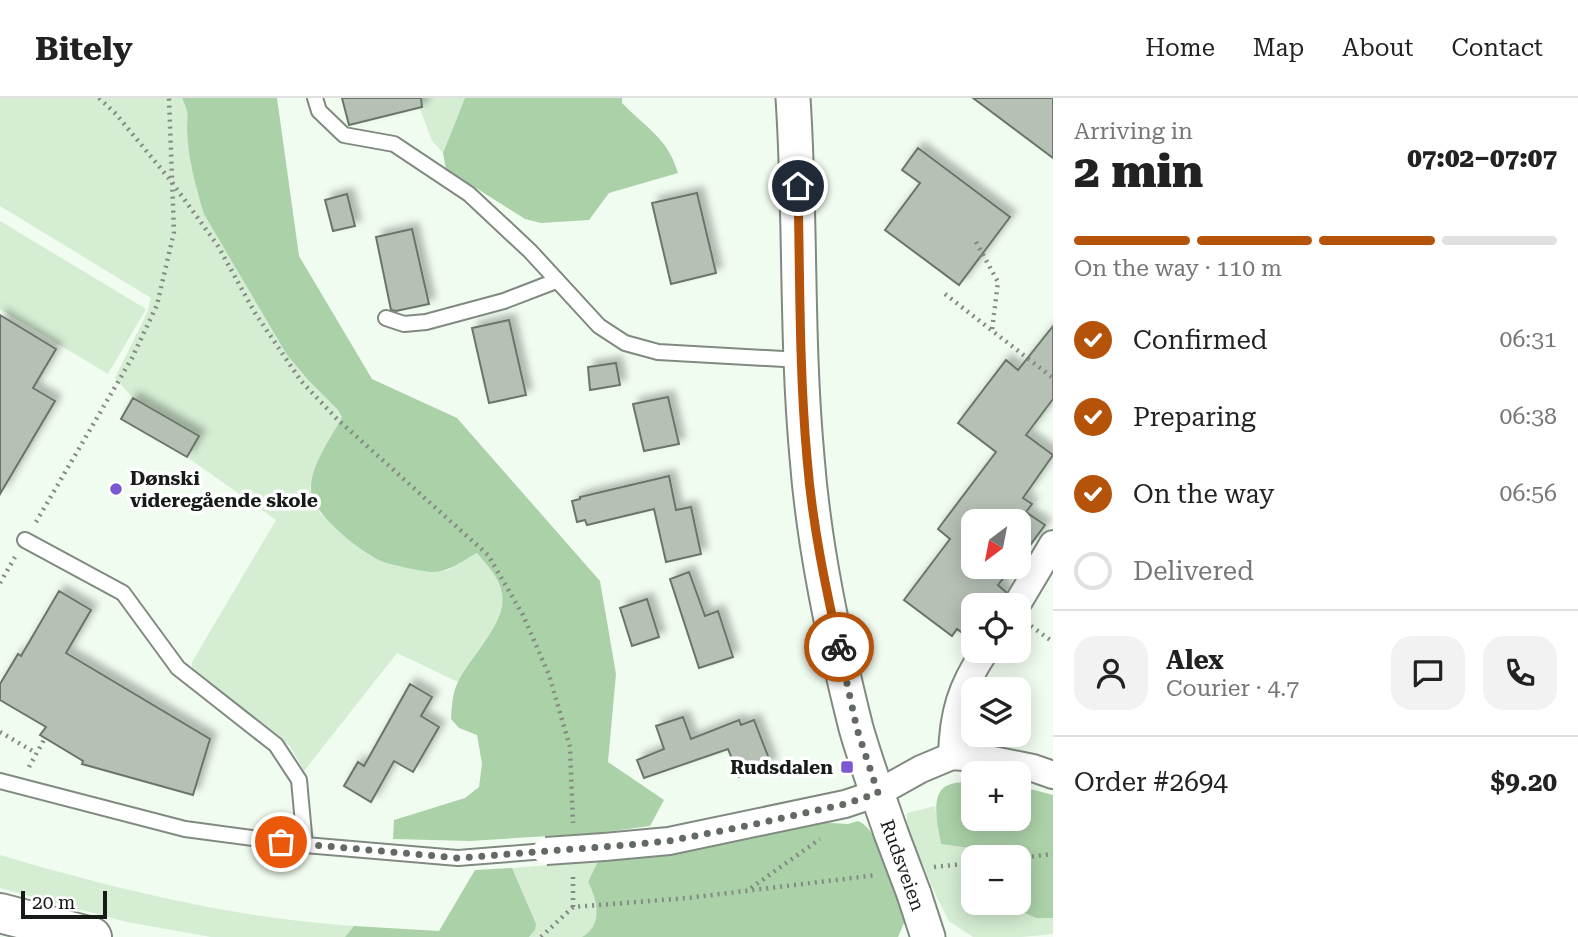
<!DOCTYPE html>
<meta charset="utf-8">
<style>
:root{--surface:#fff;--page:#f2f2f2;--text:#222;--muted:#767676;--line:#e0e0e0;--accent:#b45309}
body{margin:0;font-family:"Roboto Serif",serif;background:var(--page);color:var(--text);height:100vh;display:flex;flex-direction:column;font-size:26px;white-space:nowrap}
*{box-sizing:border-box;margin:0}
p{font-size:23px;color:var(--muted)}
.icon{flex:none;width:38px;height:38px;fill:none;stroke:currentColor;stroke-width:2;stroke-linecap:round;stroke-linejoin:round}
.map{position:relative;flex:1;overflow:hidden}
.details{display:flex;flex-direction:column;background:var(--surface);width:525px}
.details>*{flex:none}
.needle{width:46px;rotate:212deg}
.buttons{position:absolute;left:961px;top:411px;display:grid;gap:14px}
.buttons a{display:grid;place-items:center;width:70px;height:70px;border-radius:14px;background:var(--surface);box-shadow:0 4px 18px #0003;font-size:35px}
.scale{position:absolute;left:21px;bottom:18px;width:86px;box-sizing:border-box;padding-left:7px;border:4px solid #171b17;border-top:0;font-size:19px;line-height:24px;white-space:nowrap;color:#171b17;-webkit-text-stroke:5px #fff;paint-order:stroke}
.pin{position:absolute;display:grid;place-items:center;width:60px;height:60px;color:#fff;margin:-30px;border:4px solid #fff;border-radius:50%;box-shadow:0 2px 7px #0007}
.courier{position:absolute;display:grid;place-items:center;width:70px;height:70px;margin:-35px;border:5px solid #b45309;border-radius:50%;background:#fff;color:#222;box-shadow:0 2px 9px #0007}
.head em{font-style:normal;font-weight:800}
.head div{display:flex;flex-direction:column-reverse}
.head{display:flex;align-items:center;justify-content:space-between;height:119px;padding:0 21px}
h1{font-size:46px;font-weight:800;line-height:52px}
.bar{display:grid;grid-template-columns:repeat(4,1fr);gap:10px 7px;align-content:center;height:84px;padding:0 21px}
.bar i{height:9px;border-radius:5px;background:var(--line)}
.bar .selected{background:var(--accent)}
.bar p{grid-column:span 4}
.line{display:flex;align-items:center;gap:18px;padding:0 21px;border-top:2px solid var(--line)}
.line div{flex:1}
.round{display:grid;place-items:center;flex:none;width:74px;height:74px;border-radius:21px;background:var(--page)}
ol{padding:0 21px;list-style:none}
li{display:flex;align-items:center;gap:21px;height:77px}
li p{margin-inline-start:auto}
li .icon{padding:7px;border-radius:50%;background:var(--accent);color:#fff;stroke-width:4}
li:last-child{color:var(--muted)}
li i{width:38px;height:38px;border:4px solid var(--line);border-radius:50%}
header{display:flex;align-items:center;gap:42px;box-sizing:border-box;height:98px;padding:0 35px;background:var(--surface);border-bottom:2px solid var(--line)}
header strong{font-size:33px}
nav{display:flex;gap:38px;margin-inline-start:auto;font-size:24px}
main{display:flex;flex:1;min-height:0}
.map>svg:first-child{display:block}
.green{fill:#d5edd3}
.forest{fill:#abd1a8}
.building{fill:#b6c0b5;stroke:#6b756a;stroke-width:2;filter:url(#shadow)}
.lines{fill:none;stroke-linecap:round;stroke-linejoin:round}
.service-casing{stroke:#808a80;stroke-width:18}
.minor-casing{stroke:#808a80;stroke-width:30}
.tertiary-casing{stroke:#808a80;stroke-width:37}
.secondary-casing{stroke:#808a80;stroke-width:42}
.path{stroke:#838a82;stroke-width:4.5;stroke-dasharray:2 5;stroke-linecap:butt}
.service{stroke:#fff;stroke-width:14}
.minor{stroke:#fff;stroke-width:26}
.tertiary{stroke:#fff;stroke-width:33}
.secondary{stroke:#fff;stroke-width:38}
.minor-bridge-casing{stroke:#808a80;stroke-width:30;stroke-linecap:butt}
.tertiary-bridge-casing{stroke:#808a80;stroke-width:37;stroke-linecap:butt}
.minor-bridge{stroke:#fff;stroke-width:26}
.tertiary-bridge{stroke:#fff;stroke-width:33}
.done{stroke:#636a63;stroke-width:7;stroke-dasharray:0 12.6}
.route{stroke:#b45309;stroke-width:9}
.poi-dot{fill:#7b57d1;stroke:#fff;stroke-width:2.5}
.labels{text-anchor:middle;stroke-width:7;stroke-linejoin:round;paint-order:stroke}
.poi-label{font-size:19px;font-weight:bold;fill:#171b17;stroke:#fff;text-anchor:start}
.street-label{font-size:19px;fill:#171b17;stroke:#fff}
</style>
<header>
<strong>Bitely</strong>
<nav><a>Home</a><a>Map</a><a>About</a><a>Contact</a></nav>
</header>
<main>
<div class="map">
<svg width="1053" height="839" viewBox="0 0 1053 839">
<defs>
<filter id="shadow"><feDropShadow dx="6" dy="-6" stdDeviation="3.5" flood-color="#0004"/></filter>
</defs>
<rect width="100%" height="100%" fill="#f1fcf0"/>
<path class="green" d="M0 0H182L189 14 187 32 197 93 256 204 287 257 309 283 338 312 342 319 318 363 310 390 312 399 321 416 365 454 400 469 415 470 430 474 449 472 477 454C487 467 500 480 502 496 506 522 472 563 458 584L397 555 304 673 290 648 192 571V564L276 422 187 359 199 338 133 300 115 280 147 215 151 200 0 108Z
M416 0H465L443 55 432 43Z
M0 123 146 211 108 276 0 211Z
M935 708 941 746 990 753 992 759 973 760V805H1003L1036 820H1053V836L1022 839H973L949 823 938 802 907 730V715Z
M0 757C111 790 238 821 354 828L345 839H211L127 824 0 790Z
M598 763 588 784C598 803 604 827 582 839H529L535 832C531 810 520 791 512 770Z"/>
<path class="forest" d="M182 0H277L299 158 372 281 457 320 600 483 616 576 608 664 664 702 650 728 597 735 470 743 393 741 394 722 465 700 479 689 482 666 477 637 459 630 451 621C452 608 452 596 458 584 470 559 507 525 502 496 500 480 487 467 477 455 462 463 451 473 433 474 424 474 391 467 381 463 361 454 312 416 311 393 310 367 331 341 342 319L338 312 309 283 287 257 204 116C196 90 188 60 187 32 187 16 190 17 182 0Z
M465 0H622V5C645 29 668 40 678 75L609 95 589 122 541 125 525 121 446 71 443 55Z
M973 684V721H1018L1019 688 1053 697V820H1036L1003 805H1018V760L992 759 990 753 941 746C939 730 927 692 951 686 958 684 966 684 973 684Z
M858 723C880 731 895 790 904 812V825L898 839H582C603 827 598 803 588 784L598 763 717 746 817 724 848 726Z
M512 770 536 826 535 832 529 839H345L354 828 439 833 475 772Z"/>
<path class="building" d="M342 0H421L422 9 349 27Z
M973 0H1053V60Z
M918 50 1010 119 959 187 885 132 920 85 902 72Z
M697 95 716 175 671 186 652 105Z
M347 96 355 128 333 133 325 102Z
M412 131 429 206 396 213 391 212 376 139Z
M0 217 56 251 33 290 55 303 0 396Z
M509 222 526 297 489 305 472 230Z
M1053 228V301L1026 337 1053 357 1023 400 1032 406 1026 414 1045 427 1031 446 1018 436V424H973V469H1012L998 487 1006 494 1000 508H973V543L957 531 952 538 904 502 950 441 938 431 996 354 958 325 1006 262 1018 272Z
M616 265 620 287 590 292 588 269Z
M668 299 679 346 644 353 633 306Z
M133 300 199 338 187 359 121 321Z
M669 378 676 412 691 409 701 456 666 464 654 411 587 427 585 422 577 424 572 403 580 401V399Z
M689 474 705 518 718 513 733 559 699 570 670 481Z
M59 493 91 512 66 555 210 641 193 697 82 666 83 663 40 637 46 629 0 602V586L18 556 21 558Z
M647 501 659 539 632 548 620 510Z
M410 586 432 599 421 618 439 629 413 674 394 663 371 704 344 688 358 664 364 668Z
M683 619 691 641 739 622 741 627 754 622 771 666 739 679 728 651 644 680 637 662 664 651 656 628Z"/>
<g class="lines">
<g class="service-casing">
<path id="service" d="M315 0 319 13 344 37 394 46 469 96 530 153 599 228 625 245 658 254 801 262
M386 220 404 226 426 224 504 203 556 183
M25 442 123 495 178 570 276 647 299 682 305 747
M0 683 185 731 305 747 458 760 546 753"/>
</g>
<g class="minor-casing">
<path id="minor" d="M1016 508 1053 446
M952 658C953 615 961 589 985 553
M604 749 669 743 845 706 878 695 921 671 952 658 988 661 1033 670 1053 677"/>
</g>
<g class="tertiary-casing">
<path id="tertiary" d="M793 0C801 120 796 240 807 359 814 450 834 542 856 630 866 665 879 700 891 735
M914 796 928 839"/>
</g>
<g class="secondary-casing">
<path id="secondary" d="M0 815 92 839"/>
</g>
<path class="path" d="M99 0 116 16 171 83 218 148 255 215 301 283 337 321 488 457 523 517 549 577 570 649 573 725
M976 144 998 184 992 232
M945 196 1053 280
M36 424 132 260 157 207 174 134 169 0
M0 485 15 459
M1031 528 1053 544
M0 634 36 655
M29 669 45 640
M1018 760 1053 756
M934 769 973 765
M751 790 820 741
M573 809V779
M541 839 573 809 687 800 877 777"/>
<use href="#service" class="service"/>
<use href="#minor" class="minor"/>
<use href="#tertiary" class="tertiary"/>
<use href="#secondary" class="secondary"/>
<g class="minor-bridge-casing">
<path id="minor-bridge" d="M546 753 604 749"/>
</g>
<g class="tertiary-bridge-casing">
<path id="tertiary-bridge" d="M891 735 914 796"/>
</g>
<use href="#minor-bridge" class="minor-bridge"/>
<use href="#tertiary-bridge" class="tertiary-bridge"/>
</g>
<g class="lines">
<path class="done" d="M281 744 458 760 626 747 669 743 746 728 845 706 878 695 857 631 839 549"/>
<path class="route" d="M798 88C800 178 799 270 807 360 812 424 825 487 839 549"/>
</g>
<g class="poi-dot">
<circle cx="116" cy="391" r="7"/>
<rect x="840" y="662" width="14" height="14" rx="3.5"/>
</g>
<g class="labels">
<g class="poi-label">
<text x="130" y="387">Dønski<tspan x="130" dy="22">videregående skole</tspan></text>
<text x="833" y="676" text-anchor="end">Rudsdalen</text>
</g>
<g class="street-label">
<text transform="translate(903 767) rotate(70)" y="7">Rudsveien</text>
</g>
</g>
</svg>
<div class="buttons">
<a><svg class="needle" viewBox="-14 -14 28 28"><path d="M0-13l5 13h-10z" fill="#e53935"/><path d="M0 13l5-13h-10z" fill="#767676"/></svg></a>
<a><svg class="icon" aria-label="locate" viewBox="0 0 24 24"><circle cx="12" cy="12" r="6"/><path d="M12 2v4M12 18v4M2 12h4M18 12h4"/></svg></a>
<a><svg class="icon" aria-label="layers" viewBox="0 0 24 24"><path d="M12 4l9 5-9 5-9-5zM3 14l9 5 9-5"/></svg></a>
<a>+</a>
<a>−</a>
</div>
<div class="scale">20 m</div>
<div class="pin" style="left:281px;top:744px;background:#ea580c"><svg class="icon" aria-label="bag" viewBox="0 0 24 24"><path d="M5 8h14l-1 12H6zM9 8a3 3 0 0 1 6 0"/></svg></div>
<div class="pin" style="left:798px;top:88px;background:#1f2937"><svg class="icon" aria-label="home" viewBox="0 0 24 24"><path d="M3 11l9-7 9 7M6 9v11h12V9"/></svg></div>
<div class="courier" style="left:839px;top:549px"><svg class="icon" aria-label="bike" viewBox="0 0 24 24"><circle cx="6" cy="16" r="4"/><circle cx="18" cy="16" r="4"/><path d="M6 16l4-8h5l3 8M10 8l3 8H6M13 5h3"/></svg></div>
</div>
<section class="details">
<div class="head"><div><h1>2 min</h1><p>Arriving in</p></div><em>07:02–07:07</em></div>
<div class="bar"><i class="selected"></i><i class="selected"></i><i class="selected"></i><i></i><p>On the way · 110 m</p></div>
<ol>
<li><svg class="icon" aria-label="check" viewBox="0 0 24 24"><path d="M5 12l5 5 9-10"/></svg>Confirmed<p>06:31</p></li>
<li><svg class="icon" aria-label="check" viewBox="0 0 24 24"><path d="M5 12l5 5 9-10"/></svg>Preparing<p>06:38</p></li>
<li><svg class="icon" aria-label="check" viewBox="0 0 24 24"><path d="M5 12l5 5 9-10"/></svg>On the way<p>06:56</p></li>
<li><i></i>Delivered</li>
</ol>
<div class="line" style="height:126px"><a class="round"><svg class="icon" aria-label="person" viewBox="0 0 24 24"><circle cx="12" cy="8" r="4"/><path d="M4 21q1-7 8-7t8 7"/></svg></a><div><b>Alex</b><p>Courier · 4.7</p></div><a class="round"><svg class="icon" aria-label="chat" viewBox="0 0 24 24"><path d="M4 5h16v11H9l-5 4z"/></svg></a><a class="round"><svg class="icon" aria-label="phone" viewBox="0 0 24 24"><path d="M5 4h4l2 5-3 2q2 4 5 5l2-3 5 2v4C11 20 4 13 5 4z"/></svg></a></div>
<div class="line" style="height:91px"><div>Order #2694</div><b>$9.20</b></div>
</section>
</main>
